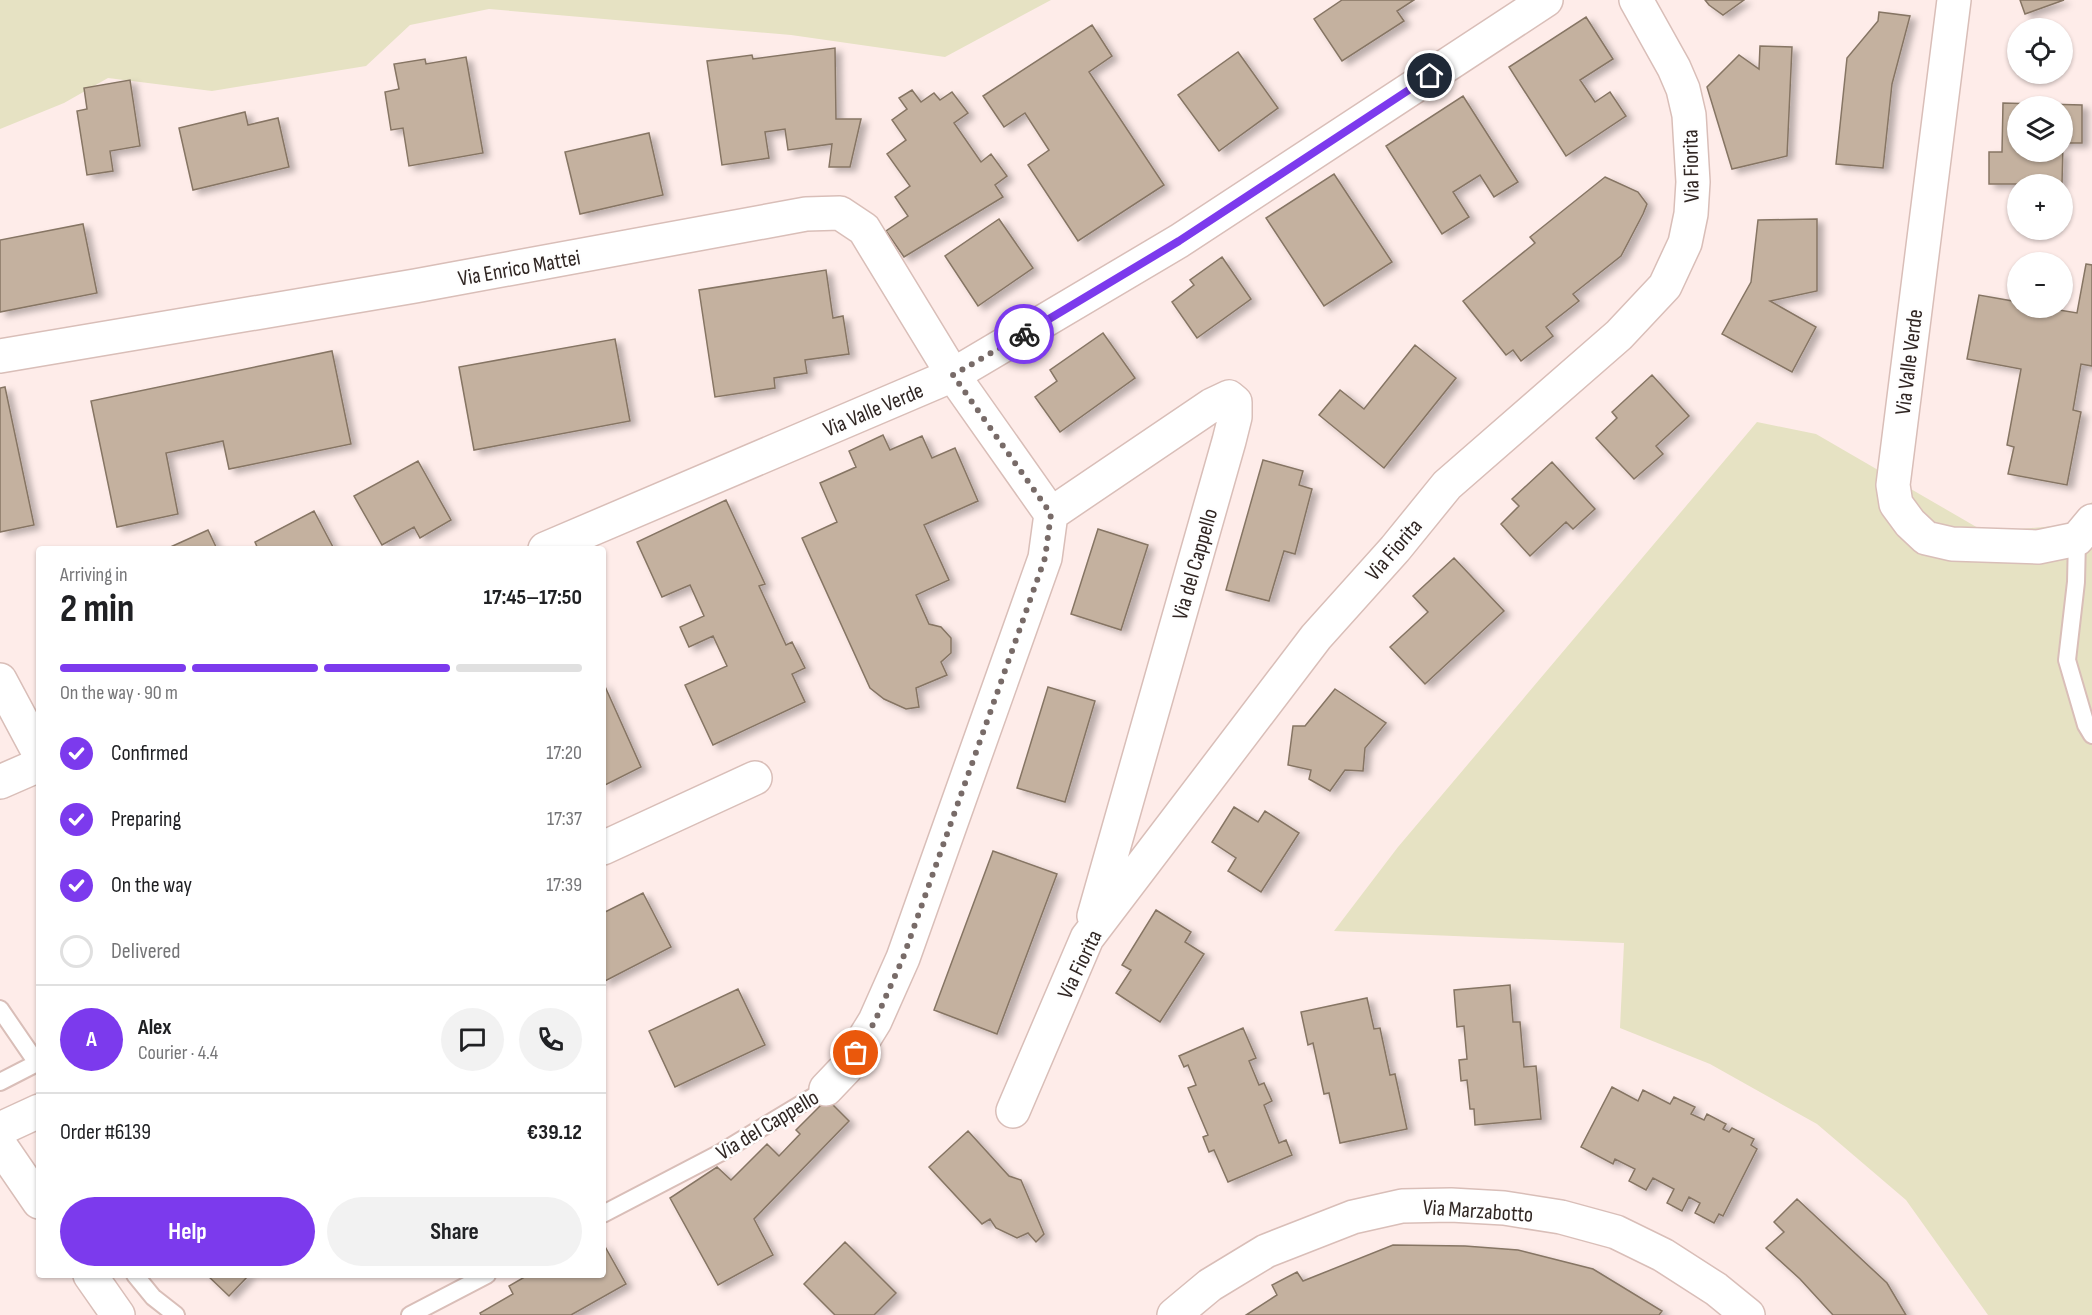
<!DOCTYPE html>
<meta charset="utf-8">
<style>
:root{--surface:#fff;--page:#f2f2f2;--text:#202124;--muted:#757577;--line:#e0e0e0;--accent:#7c3aed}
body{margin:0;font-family:"Sofia Sans Condensed",sans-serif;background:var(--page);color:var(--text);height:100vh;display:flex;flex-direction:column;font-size:22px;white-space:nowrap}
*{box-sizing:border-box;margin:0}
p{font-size:20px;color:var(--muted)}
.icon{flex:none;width:33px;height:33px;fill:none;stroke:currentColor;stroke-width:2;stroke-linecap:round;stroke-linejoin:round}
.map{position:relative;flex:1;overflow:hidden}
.panel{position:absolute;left:36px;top:546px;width:570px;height:732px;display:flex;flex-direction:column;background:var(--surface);border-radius:6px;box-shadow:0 2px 4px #0004}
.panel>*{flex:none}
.buttons{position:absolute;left:2007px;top:18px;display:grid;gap:12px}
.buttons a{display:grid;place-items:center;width:66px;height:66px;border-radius:50%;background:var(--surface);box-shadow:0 2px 4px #0004;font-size:30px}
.pin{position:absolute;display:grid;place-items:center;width:51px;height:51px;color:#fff;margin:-26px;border:3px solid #fff;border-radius:50%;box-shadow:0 2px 6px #0007}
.courier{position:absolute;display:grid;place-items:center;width:60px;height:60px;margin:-30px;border:4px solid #7c3aed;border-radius:50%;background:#fff;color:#222;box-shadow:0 2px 8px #0007}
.summary em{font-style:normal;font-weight:700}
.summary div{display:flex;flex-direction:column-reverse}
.summary{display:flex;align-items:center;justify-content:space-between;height:102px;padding:0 24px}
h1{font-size:39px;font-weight:700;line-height:45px}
.bar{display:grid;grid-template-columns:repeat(4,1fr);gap:9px 6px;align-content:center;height:72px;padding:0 24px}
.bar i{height:8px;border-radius:4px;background:var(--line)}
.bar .active{background:var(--accent)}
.bar p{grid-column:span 4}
.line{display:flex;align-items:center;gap:15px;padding:0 24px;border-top:2px solid var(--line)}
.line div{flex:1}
.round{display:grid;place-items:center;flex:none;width:63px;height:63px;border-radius:32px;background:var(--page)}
ol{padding:0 24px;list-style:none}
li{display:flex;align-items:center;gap:18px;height:66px}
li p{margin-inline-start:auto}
li .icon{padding:6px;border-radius:50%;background:var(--accent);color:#fff;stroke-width:4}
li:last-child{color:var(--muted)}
li i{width:33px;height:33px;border:3px solid var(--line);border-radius:50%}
.cta{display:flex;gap:12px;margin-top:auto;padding:12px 24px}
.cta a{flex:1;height:69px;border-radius:36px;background:var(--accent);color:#fff;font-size:24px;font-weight:700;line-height:69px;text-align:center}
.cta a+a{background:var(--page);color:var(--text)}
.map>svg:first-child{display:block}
.green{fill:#e6e2c3}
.building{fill:#c4b19f;stroke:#867564;stroke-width:1.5;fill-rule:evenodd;filter:url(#shadow)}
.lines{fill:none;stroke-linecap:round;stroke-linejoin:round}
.service-casing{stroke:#d9beb8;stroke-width:20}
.minor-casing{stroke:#d9beb8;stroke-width:36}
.service{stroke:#fff;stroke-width:16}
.minor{stroke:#fff;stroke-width:33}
.done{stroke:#786b68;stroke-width:6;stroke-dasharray:0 10.8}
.route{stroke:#7c3aed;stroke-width:8}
.labels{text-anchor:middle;stroke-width:5;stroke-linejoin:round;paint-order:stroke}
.street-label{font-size:22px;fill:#302623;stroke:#fefefe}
</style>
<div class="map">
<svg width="2092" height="1315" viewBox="0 0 2092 1315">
<defs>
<filter id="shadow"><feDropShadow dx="6" dy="4" stdDeviation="3" flood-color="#0004"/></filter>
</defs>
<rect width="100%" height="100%" fill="#feece9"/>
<path class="green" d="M0 0H1051L945 57 791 35 489 9 410 25 366 66 212 91 108 78 64 103 0 129Z
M1757 422 1816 434 1985 532 2066 525 2092 502V1315H1988L1906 1200 1817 1124 1710 1064 1620 1028 1624 943 1334 931 1398 847Z"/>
<path class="building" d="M1342 0H1414L1397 11 1404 21 1342 61 1314 19Z
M1705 0H1744L1723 15 1709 5Z
M2020 0H2064L2025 14Z
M1879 12 1910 16 1892 84 1883 168 1836 164 1847 58 1878 21Z
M1586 17 1613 59 1580 80 1595 102 1610 92 1626 116 1566 156 1509 67Z
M1092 25 1112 56 1089 72 1164 185 1078 241 1028 165 1049 150 1025 113 1004 127 983 96Z
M1760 46 1792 47 1787 156 1732 169 1707 87 1739 55 1759 69Z
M835 48 836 119H861L850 167H829L832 144 788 150 785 129 765 132 769 158 722 165 707 61 752 55 753 59Z
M1238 52 1278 108 1219 151 1178 95Z
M466 57 483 153 409 166 403 128 391 130 385 92 399 89 394 64 425 59 426 64Z
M130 80 140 146 110 151 113 171 87 175 77 111 87 109 84 88Z
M912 90 921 102 934 93 940 100 952 92 968 113 954 123 981 162 991 154 1007 176 995 185 1003 197 904 257 886 231 908 216 895 197 910 186 887 154 906 140 892 120 907 109 899 98Z
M1463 96 1518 182 1494 197 1480 175 1453 192 1469 217 1442 234 1386 146Z
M2003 103 2082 105V143H2063L2062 184H1989V152H2002ZM2018 106H2062V152H2018Z
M245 112 248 125 278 118 289 167 193 190 179 128Z
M649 133 663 195 580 214 565 152Z
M1334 174 1392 262 1324 306 1266 218Z
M1605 177 1638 192 1647 204 1643 214 1621 256 1573 294 1579 301 1546 327 1553 336 1521 361 1513 350 1506 355 1463 301 1535 243 1530 237Z
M999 219 1033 268 978 306 945 256Z
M1817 219V291L1770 301 1816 327 1792 372 1722 334 1751 282 1758 220Z
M83 224 97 293 0 312V240Z
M1222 257 1251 299 1197 338 1172 302 1194 285 1190 280Z
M2086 264 2092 265V366L2081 364 2073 410 2081 412 2067 485 2008 474 2014 447 2007 445 2021 369 1967 359 1979 295 2018 302V308H2047L2077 313Z
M826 270 833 318 843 316 849 354 805 360 807 373 774 378 775 388 715 397 699 290Z
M1103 333 1135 378 1060 432 1035 397 1057 381 1050 370Z
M615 339 630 421 474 450 459 367Z
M1415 345 1456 378 1384 468 1319 415 1340 390 1364 409Z
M332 351 351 444 229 469 223 441 166 453 178 514 117 527 91 401Z
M1652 375 1689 416 1656 446 1663 454 1634 479 1596 438 1617 418 1612 412Z
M5 387 34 525 0 532V388Z
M883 435 890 450 922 436 932 458 955 448 978 501 924 525 949 580 916 595 929 624 941 627 951 638V653L941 662 947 675 916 688 919 707 906 709 884 699 870 688 802 538 837 522 820 483 856 467 849 451Z
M1263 460 1303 471 1299 485 1312 489 1295 554 1284 551 1269 601 1226 590Z
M418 461 451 520 420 538 414 527 382 545 354 496Z
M1552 462 1595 509 1573 529 1566 522 1530 556 1501 524 1519 506 1512 499Z
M726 500 765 584 759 586 786 645 792 642 805 668 792 674 805 702 713 745 685 685 727 666 713 636 689 647 680 627 704 616 690 585 662 597 637 542Z
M314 511 334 549H258L255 542Z
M1098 529 1148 545 1121 630 1071 614Z
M208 530 217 549H166Z
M1454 558 1504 611 1425 684 1390 647 1428 612 1413 596Z
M603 682 641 767 603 786Z
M1048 687 1095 701 1065 802 1017 788Z
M1335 689 1386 723 1365 748 1363 771 1345 770 1330 791 1309 779 1311 770 1288 765 1293 726H1305Z
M1234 807 1258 822 1265 811 1299 833 1261 892 1228 871 1236 858 1212 842Z
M993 851 1057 874 997 1034 934 1010Z
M643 893 671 947 603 982V913Z
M1156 910 1191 932 1185 942 1204 954 1160 1022 1116 993 1131 970 1122 965Z
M1510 985 1513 1022H1520L1524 1067 1536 1066 1541 1119 1475 1125 1474 1109H1470L1467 1080 1461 1081 1459 1060 1467 1059 1464 1026 1457 1027 1454 990Z
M738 989 765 1045 675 1087 649 1031Z
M1367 998 1374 1029 1380 1028 1390 1075 1395 1074 1407 1129 1340 1143 1329 1093 1324 1094 1313 1043 1308 1045 1301 1012Z
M1243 1028 1256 1058 1249 1061 1259 1085 1264 1083 1272 1101 1264 1105 1279 1143 1286 1140 1292 1155 1228 1182 1214 1150 1209 1152 1203 1137 1208 1135 1188 1088 1196 1085 1188 1065 1184 1067 1179 1056Z
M1612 1087 1638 1101 1643 1090 1670 1104 1674 1097 1695 1107 1691 1114 1704 1120 1707 1114 1726 1124 1723 1129 1729 1132 1732 1128 1754 1139 1751 1145 1757 1149 1723 1216 1719 1214 1714 1223 1695 1213 1700 1203 1689 1197 1682 1211 1667 1203 1674 1189 1653 1178 1646 1190 1629 1181 1635 1169 1615 1159 1613 1164 1581 1147Z
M827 1099 849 1121 754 1219 773 1255 718 1285 670 1198 717 1167 731 1180 767 1144 779 1156 800 1134 796 1130Z
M968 1131 1009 1176 1021 1180 1044 1234 1036 1242 1028 1233 1017 1238 996 1228 990 1219 982 1224 929 1167Z
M1797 1199 1887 1283 1906 1315H1833L1800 1279 1766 1248 1784 1232 1774 1222Z
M845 1242 896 1293 874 1315H835L804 1284Z
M603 1243 626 1284 571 1315H481L480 1313 513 1294 509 1286 528 1275H603Z
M1393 1245 1465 1246 1518 1250 1593 1269 1662 1311 1659 1315H1246L1277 1295 1272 1285 1297 1272 1303 1281Z
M207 1275H249L229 1296Z"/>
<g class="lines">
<g class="service-casing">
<path id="service" d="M2077 539 2076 582 2067 660 2086 725 2092 735
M0 1009 37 1063 0 1082
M603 1214 720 1153 826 1089
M135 1275 153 1297 176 1315
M410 1315 487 1275"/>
</g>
<g class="minor-casing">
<path id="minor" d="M1954 0 1893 485 1896 504 1910 523 1926 538 1952 544 2038 547 2077 539 2092 521
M0 356 415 286 806 214 840 213 864 229 953 375 1051 514 1045 558 903 958 875 1021 846 1068 826 1089
M1051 514 1212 405 1229 397 1235 402V417L1229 441 1094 916
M545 549 953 375 1179 241 1546 0
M0 680 39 753
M0 782 39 765
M603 848 755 778
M1013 1111 1087 938 1316 637 1395 549 1447 485 1619 335 1665 286 1685 243 1691 214 1693 182 1689 115 1683 89 1674 68 1636 0
M0 1129 39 1111
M0 1145 39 1202
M90 1275 118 1315
M1174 1315 1210 1285 1266 1251 1353 1217 1402 1206 1451 1205 1504 1208 1561 1217 1616 1232 1663 1255 1716 1289 1748 1315"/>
</g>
<use href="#service" class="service"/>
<use href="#minor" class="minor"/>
</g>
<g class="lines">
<path class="done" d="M856 1053 875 1021 903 958 1045 558 1051 514 953 375 1024 334"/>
<path class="route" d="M1024 334 1179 241 1430 76"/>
</g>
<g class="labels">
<g class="street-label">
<text transform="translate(1690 166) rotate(-91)" y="8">Via Fiorita</text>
<text transform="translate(519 267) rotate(-10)" y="8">Via Enrico Mattei</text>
<text transform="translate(1908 362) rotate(-83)" y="8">Via Valle Verde</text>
<text transform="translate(873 409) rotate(-23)" y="8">Via Valle Verde</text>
<text transform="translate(1393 549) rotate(-49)" y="8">Via Fiorita</text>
<text transform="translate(1194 564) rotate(-74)" y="8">Via del Cappello</text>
<text transform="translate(1079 964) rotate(-64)" y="8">Via Fiorita</text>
<text transform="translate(767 1124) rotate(-31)" y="8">Via del Cappello</text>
<text transform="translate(1478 1210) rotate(4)" y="8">Via Marzabotto</text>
</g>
</g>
</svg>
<div class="buttons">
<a><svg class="icon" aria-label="locate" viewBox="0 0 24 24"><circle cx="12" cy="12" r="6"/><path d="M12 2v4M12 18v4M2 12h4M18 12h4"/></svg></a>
<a><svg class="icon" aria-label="layers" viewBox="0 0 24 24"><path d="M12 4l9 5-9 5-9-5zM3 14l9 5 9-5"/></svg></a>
<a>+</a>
<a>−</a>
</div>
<div class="pin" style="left:856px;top:1053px;background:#ea580c"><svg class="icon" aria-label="bag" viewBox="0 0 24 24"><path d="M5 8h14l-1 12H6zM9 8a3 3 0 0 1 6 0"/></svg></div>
<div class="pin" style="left:1430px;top:76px;background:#1f2937"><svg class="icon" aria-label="home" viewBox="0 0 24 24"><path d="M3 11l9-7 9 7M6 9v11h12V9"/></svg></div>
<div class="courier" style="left:1024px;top:334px"><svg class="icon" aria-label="bike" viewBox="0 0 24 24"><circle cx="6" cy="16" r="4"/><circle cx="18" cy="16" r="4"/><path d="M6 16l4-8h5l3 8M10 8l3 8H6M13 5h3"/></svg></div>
<section class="panel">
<div class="summary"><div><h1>2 min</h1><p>Arriving in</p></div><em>17:45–17:50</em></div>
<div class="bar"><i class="active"></i><i class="active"></i><i class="active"></i><i></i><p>On the way · 90 m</p></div>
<ol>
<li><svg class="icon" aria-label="check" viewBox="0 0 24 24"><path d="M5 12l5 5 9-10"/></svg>Confirmed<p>17:20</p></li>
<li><svg class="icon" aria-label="check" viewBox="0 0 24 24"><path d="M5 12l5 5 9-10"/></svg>Preparing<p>17:37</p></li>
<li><svg class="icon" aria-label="check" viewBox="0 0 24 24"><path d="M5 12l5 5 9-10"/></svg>On the way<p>17:39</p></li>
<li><i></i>Delivered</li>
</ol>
<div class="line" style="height:108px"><b class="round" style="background:var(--accent);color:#fff">A</b><div><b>Alex</b><p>Courier · 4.4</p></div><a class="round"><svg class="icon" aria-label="chat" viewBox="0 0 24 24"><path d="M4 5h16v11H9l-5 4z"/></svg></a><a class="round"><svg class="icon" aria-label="phone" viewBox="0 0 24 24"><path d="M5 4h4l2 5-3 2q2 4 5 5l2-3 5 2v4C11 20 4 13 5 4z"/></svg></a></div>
<div class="line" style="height:78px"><div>Order #6139</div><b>€39.12</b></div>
<div class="cta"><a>Help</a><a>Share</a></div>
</section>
</div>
